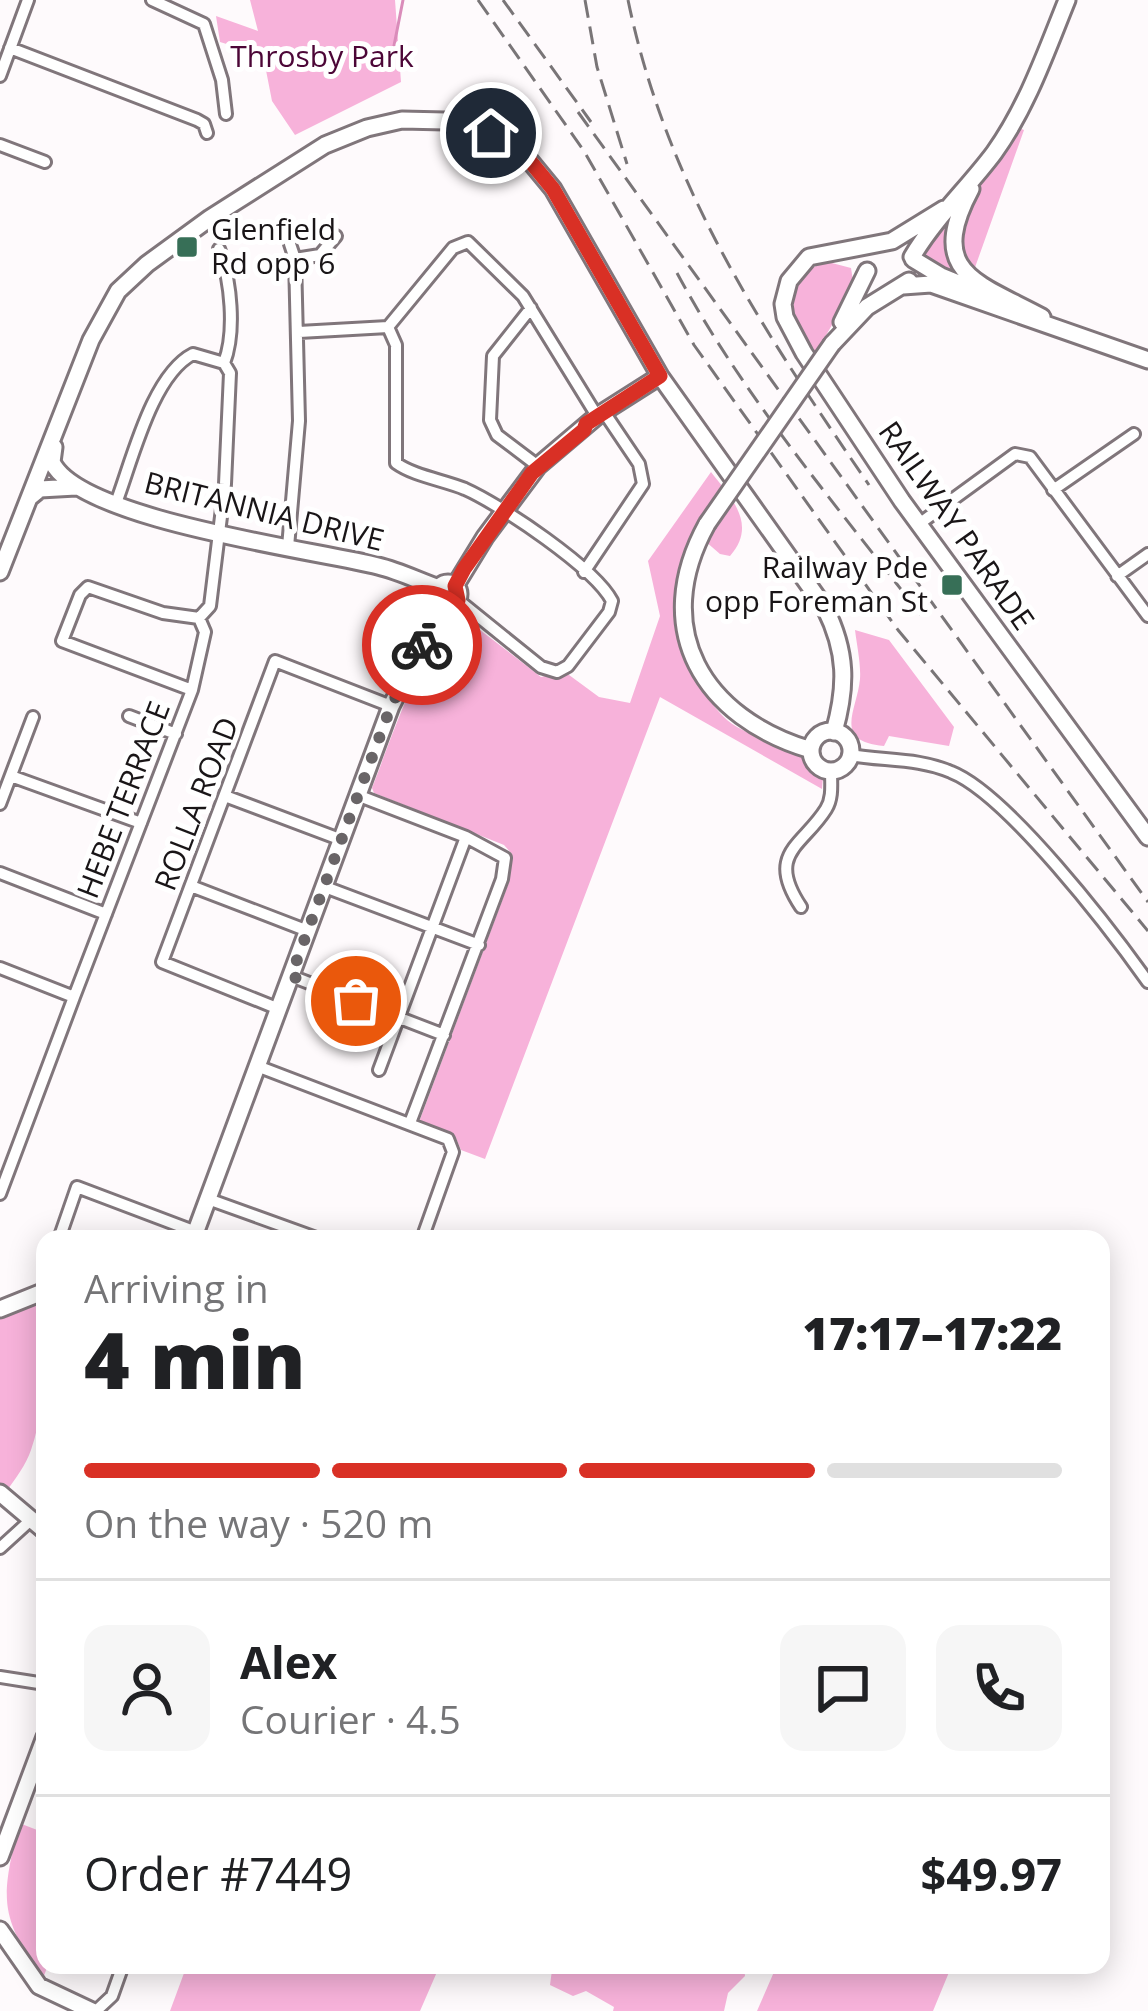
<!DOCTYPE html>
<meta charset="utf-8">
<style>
:root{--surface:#fff;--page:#f6f6f6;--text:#202124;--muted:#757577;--line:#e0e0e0;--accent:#d93025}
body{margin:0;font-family:"Open Sans",sans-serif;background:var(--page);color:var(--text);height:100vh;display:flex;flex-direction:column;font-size:45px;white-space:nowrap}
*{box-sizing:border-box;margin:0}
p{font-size:39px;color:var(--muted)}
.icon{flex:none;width:66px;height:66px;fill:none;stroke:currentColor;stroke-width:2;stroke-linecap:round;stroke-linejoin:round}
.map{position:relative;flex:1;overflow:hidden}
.details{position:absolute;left:36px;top:1230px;width:1074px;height:744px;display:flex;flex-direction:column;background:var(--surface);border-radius:24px;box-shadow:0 6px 30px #0003}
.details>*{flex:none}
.pin{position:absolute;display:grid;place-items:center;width:102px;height:102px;color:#fff;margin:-51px;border:6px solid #fff;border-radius:50%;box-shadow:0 3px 12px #0007}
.courier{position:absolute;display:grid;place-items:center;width:120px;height:120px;margin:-60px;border:9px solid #d93025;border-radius:50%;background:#fff;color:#222;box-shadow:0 3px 15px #0007}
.headline em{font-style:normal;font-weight:800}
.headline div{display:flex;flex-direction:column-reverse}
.headline{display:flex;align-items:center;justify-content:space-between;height:204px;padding:0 48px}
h1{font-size:78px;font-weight:800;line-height:90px}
.bar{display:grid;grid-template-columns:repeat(4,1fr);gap:18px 12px;align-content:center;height:144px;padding:0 48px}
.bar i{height:15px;border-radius:9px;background:var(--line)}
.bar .selected{background:var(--accent)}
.bar p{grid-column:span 4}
.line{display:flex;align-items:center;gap:30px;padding:0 48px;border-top:3px solid var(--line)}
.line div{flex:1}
.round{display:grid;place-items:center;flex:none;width:126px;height:126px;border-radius:24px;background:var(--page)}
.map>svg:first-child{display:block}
.green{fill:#f7b2da}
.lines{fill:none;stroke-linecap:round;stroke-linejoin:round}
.stream{stroke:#da8cba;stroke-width:3}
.street-casing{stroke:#80767b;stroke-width:16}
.secondary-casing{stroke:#80767b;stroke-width:21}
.street{stroke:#fff;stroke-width:10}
.secondary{stroke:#fff;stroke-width:15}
.rail{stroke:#797577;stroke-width:3;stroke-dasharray:18 9;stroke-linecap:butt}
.secondary-bridge-casing{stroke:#80767b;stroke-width:21;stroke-linecap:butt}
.secondary-bridge{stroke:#fff;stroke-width:15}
.done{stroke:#696567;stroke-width:12;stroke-dasharray:0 21.6}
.route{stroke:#d93025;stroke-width:15}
.poi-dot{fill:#376f57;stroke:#fff;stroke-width:4.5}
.labels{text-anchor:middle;stroke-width:10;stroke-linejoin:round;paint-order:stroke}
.park-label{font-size:30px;fill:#4c0637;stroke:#fff}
.poi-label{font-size:30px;fill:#191517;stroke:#fff;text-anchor:start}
.street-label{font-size:30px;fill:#191517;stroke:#fff}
</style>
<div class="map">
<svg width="1148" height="2011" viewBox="0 0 1148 2011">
<rect width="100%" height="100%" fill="#fefafc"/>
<path class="green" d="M250 0H395L401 82 295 135 272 101 263 55 220 42 216 16 258 31Z
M1019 128 1024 130 973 273 962 260 958 218Z
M945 223 948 256 962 277 925 257 927 244Z
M828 262 851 268 854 287 814 356C794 322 773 276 828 262Z
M711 472C731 498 758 524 730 556L720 554 705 541 717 526 705 512C671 576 662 631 705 694 714 706 723 719 737 727 757 739 786 741 804 756 811 762 816 770 823 776L822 789 660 697 485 1159 461 1150 455 1136 419 1122 509 882 512 854 504 845 374 793 372 788C388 748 426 634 458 613L541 677 565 672 599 697 630 703 660 616 648 561Z
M855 630 889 640 954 727 949 746 889 736 884 746C832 741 857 711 860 679 861 664 857 646 855 630Z
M42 1295C45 1346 48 1401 31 1450 26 1465 15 1479 6 1492L0 1487V1314Z
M19 1823 45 1833V1965H48L42 1981C0 1912 0 1904 19 1823Z
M187 1965H440L420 2011H170Z
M557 1965H744L745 1976 728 1993 724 2011H613L614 2007 586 1991 573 1996 550 1985 552 1970 567 1974Z
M777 1965H952L933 2011H757Z"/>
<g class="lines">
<path class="stream" d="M390 66 403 0"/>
<g class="street-casing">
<path id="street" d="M152 0 204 24 222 80 226 114
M10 48 197 120 204 124 207 133
M0 76 28 0
M0 145 45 162
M219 249C231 280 236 332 224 363
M295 259 320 255 336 236
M531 308 493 356 490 420 497 435 538 466
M388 327 396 345V463C414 476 443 480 465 489 501 505 595 568 612 601L609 612 568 666 557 672 541 667 458 600
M299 332 388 327 453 248 468 242 523 296 597 416
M1053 490 1134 434
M116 503C132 461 152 375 193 354L224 363 230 373 225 484 210 606 199 618 163 613 88 587 80 595 62 641 192 690
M919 524 1015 454 1030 457 1148 616
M288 547 299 421 295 259 290 244
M584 572 643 484 639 464 608 418
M1117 576 1148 554
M129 716 176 734
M850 755C884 761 919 758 951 772 1007 794 1111 930 1148 982
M11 776 141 823
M357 795 466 837 505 858 502 879 410 1123
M225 796 342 840
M0 804 33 717
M0 873 106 914
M191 886 308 931
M325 887 479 945
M801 907C765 853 803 846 826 809 833 798 831 784 831 771
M0 968 74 997 0 1194
M291 976 444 1035
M74 997 192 690 205 632 199 618
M279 1009 162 962 275 661 391 706
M257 1066 448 1139 453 1152 422 1239
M379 1070 466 837
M208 1199 319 1239
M59 1239 77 1187 196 1232
M0 1548 33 1518
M0 1677 45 1684
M96 2011 112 1996 123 1965"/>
</g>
<g class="secondary-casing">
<path id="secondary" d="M971 189C926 273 977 282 1042 317
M944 209 892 241 809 257 789 281 783 304 785 317 804 353 902 501 1148 837
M912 257C935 218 967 189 994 153 1027 107 1046 52 1067 0
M913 259 941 276 992 297
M903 286 931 284 1148 360
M842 322 867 271
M832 344 867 307 909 281
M54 447 52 462C79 520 314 550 378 566 399 571 419 581 439 588
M29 498 40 489 76 487
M707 524C649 629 703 718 811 750
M0 572 91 340 118 291 147 264 210 218 325 145 367 128 402 120 445 121 491 133 525 155 553 189 660 376 825 608C847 652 847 686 834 732
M437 594a11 11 0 1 1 22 0a11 11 0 1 1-22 0Z
M455 586 485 537 538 466 597 416 660 376
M811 751a20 20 0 1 1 40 0a20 20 0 1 1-40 0Z
M193 1239 391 706 443 604
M0 1309 45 1291
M0 1493 45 1531
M0 1857 45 1737
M0 1930 39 1986 92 2011"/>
</g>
<use href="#street" class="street"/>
<use href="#secondary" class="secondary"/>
<path class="rail" d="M478 0 584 151 694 345 898 630 1148 931
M503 0 591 122
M585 0 597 67 627 164
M628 0C667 188 763 330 869 485
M578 112 1148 902
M677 273C743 396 836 505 921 615"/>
<g class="secondary-bridge-casing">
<path id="secondary-bridge" d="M707 524 832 344"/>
</g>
<use href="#secondary-bridge" class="secondary-bridge"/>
</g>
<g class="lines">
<path class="done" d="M356 1001 291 976 391 706 422 645"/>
<path class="route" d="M422 645 442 604 451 605 458 600 455 586 464 569 532 473 584 430 586 424 660 376 553 189 525 155 491 133"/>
</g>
<g class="poi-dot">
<rect x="175" y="235" width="24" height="24" rx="6"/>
<rect x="940" y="573" width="24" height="24" rx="6"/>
</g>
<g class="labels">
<g class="park-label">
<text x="322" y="67">Throsby Park</text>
</g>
<g class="poi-label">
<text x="211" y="240">Glenfield<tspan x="211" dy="34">Rd opp 6</tspan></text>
<text x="928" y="578" text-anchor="end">Railway Pde<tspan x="928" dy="34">opp Foreman St</tspan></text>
</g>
<g class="street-label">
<text transform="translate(264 512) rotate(14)" y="10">BRITANNIA DRIVE</text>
<text transform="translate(956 526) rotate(55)" y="10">RAILWAY PARADE</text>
<text transform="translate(124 800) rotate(-69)" y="10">HEBE TERRACE</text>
<text transform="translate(197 804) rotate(-69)" y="10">ROLLA ROAD</text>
</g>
</g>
</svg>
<div class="pin" style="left:356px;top:1001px;background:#ea580c"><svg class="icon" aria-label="bag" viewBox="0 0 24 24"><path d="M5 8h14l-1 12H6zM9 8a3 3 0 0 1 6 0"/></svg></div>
<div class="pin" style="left:491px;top:133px;background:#1f2937"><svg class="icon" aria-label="home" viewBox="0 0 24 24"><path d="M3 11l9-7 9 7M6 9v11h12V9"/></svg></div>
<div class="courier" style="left:422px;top:645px"><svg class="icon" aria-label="bike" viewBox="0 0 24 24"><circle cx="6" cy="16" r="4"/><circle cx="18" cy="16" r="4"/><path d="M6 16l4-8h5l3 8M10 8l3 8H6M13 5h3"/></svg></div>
<section class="details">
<div class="headline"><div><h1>4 min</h1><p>Arriving in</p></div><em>17:17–17:22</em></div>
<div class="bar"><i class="selected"></i><i class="selected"></i><i class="selected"></i><i></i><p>On the way · 520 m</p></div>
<div class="line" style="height:216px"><a class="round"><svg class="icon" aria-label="person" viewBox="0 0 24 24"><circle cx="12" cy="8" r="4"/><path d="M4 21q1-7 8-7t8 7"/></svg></a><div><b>Alex</b><p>Courier · 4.5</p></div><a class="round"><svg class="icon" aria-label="chat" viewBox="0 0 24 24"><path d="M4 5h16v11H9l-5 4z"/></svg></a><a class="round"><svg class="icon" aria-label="phone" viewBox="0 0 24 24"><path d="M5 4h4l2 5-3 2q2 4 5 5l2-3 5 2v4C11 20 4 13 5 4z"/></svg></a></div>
<div class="line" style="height:156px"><div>Order #7449</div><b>$49.97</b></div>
</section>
</div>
